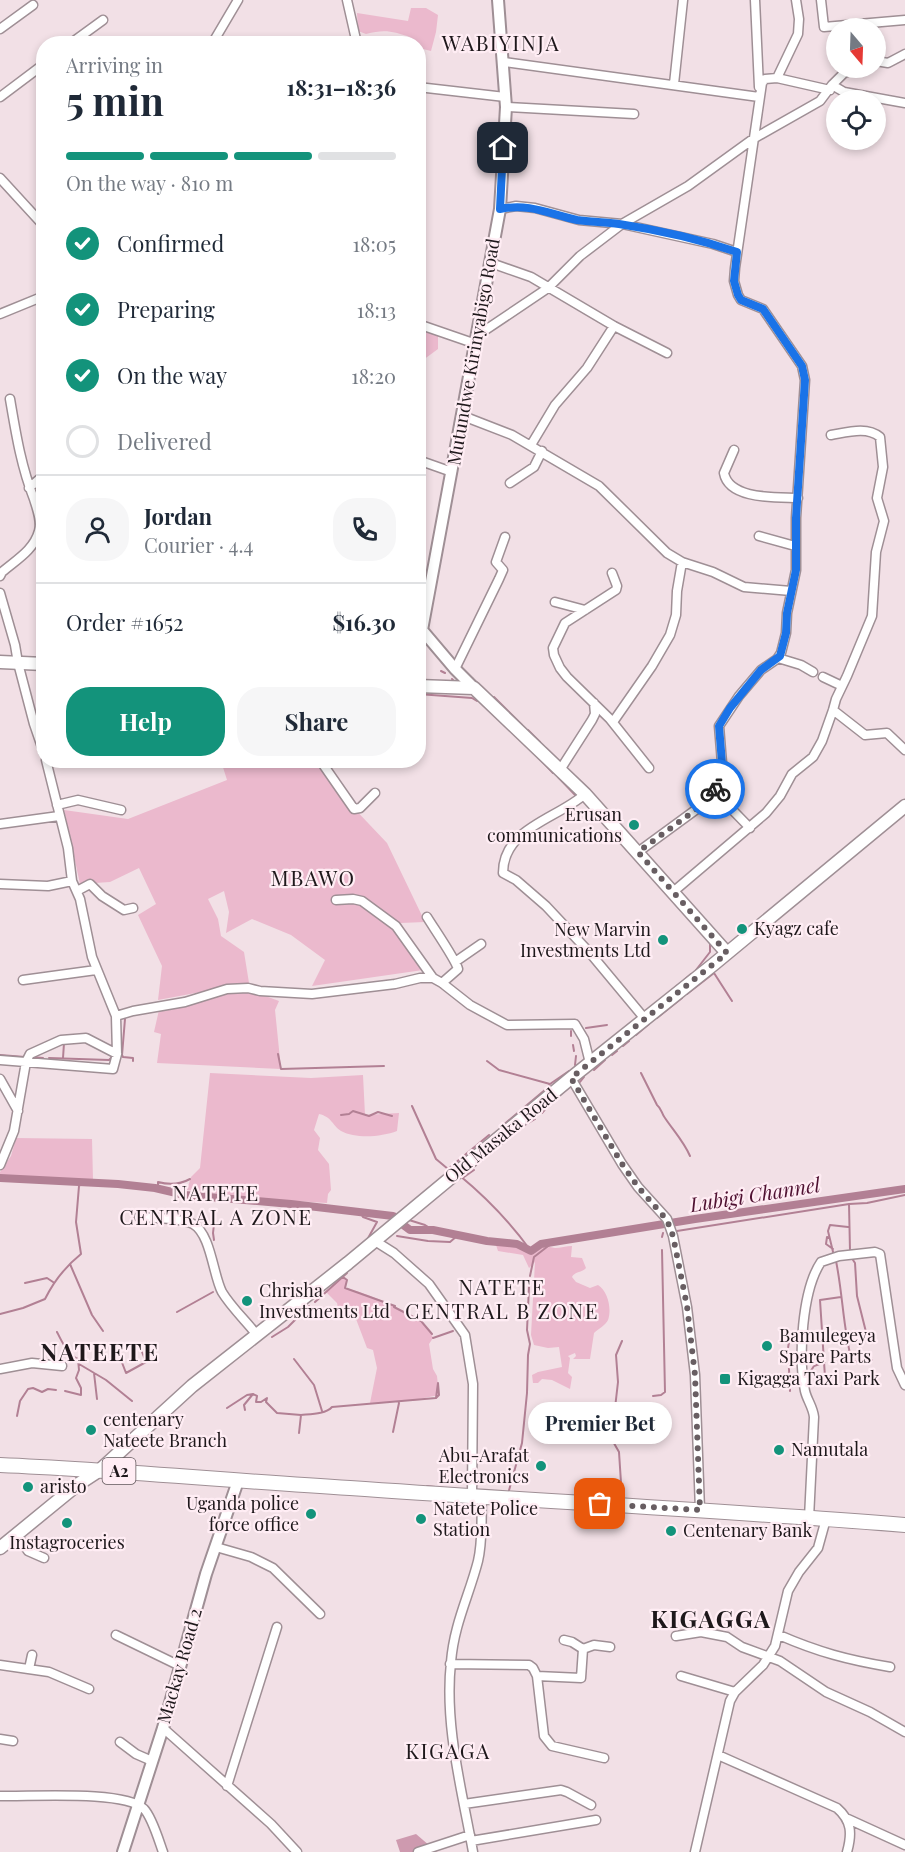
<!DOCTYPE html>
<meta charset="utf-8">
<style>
:root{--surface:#fff;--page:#f6f6f7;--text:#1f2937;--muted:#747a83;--line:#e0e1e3;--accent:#13937b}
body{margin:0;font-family:"Playfair Display",serif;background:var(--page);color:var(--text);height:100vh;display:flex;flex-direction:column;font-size:22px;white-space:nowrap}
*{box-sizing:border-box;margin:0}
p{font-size:20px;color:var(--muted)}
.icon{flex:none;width:33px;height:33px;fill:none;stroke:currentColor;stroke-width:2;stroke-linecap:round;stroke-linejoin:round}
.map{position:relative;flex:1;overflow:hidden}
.sheet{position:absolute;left:36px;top:36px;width:390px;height:732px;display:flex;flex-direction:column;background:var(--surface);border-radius:24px;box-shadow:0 3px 9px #0003}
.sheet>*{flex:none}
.needle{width:39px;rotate:161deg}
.fabs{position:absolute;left:826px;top:18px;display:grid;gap:12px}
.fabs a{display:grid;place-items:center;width:60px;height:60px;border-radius:50%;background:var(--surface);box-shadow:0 3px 9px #0003;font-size:30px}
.pin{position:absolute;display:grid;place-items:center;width:51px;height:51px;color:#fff;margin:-26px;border-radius:12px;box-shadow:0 3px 9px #0006}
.courier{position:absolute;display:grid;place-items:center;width:60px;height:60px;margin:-30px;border:4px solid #1a73e8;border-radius:50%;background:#fff;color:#222;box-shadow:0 2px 8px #0007}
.bubble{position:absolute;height:42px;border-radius:21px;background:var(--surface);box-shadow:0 3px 9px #0003;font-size:20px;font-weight:700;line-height:42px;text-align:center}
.overview em{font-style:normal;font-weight:700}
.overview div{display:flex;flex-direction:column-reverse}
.overview{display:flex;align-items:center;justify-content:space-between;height:102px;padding:0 30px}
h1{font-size:39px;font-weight:700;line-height:45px}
.bar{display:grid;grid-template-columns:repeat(4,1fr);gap:9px 6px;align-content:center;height:72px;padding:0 30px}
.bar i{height:8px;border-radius:4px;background:var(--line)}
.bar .selected{background:var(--accent)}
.bar p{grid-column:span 4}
.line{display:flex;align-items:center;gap:15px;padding:0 30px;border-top:2px solid var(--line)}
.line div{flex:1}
.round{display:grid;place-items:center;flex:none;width:63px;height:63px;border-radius:24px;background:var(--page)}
ol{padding:0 30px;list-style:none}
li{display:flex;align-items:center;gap:18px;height:66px}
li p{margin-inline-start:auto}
li .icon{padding:6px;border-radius:50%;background:var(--accent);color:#fff;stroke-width:4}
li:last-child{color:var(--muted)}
li i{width:33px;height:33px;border:3px solid var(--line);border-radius:50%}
.action{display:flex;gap:12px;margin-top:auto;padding:12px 30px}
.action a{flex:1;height:69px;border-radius:24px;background:var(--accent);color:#fff;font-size:24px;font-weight:700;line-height:69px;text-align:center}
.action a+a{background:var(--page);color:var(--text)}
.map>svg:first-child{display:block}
.green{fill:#ebb9cd}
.forest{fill:#ce9aaf}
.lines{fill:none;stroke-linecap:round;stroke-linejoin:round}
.stream{stroke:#b28094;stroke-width:2}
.canal{stroke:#b28094;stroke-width:8}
.minor-casing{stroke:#9f8f95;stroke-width:11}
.tertiary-casing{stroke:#9f8f95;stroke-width:14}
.secondary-casing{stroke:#9f8f95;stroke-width:15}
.primary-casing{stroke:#9f8f95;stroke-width:16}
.minor{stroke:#fff;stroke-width:8}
.tertiary{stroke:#fff;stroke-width:10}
.secondary{stroke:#fff;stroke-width:12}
.primary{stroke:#fff;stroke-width:14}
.done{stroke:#685e62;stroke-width:6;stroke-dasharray:0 10.8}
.route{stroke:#1a73e8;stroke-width:8}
.poi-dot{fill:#13937b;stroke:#ffedf4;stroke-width:2}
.labels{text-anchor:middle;stroke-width:4.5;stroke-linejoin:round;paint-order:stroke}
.shield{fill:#ffedf4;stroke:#62585c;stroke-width:1.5}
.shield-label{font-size:16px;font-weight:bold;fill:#1e181b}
.street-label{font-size:18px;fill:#1e181b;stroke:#ffedf4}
.poi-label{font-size:18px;fill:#1e181b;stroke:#ffedf4;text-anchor:start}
.water-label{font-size:20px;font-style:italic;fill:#4f1131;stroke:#ffedf4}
.quarter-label{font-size:21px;letter-spacing:1.5px;fill:#1e181b;stroke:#ffedf4}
.district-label{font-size:24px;font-weight:bold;letter-spacing:1.5px;fill:#1e181b;stroke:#ffedf4}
</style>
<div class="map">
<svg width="905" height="1852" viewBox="0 0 905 1852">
<rect width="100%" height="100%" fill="#f2e0e6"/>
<path class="green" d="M411 8H426L438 15 436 32 431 51 419 48 418 44 410 43V37C393 31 384 29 366 34L358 31 357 13 408 21Z
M425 329 438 336V349L419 363V338Z
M221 761H249L254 767 260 761H314L331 784 387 843 425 922 401 923 423 970 312 986 325 960 291 935 252 919 226 933 229 912 224 891 208 899 218 919 221 936 244 952 249 983 158 1000 162 966 138 915 156 904 139 868 110 882 80 884 64 810 128 819 227 780Z
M249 990 279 1001 275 1010 281 1069 157 1063 161 1034 154 1032 159 1010 213 995Z
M210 1073 311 1078 363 1075 365 1115 399 1113 397 1131C381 1137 356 1139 341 1131 332 1125 332 1117 319 1114L314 1130 320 1138 318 1150 329 1164 331 1190 328 1194 327 1203 263 1199 187 1190 191 1177 200 1168Z
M16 1138 92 1139 93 1180 0 1176V1172L11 1156Z
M495 1242 517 1244 531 1251C547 1240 541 1246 555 1248 560 1248 567 1246 572 1246L571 1257 582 1258 586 1268C582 1273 575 1271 572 1277L576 1282 590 1288 598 1285C608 1291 612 1309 608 1320 606 1325 598 1329 594 1333L590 1359H573L576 1356 575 1353 568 1356 570 1358 568 1373 572 1377 570 1389 552 1380 542 1379 538 1383H533L532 1375 538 1372 562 1367 559 1347 548 1348 534 1345 531 1335 535 1262 529 1268 523 1255 498 1251Z
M343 1277 347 1280 345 1288C365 1292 429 1317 433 1338L429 1344 433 1369 437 1376 439 1395 419 1399 421 1400 370 1403 377 1368 373 1350 367 1348 356 1319 339 1313 337 1303 326 1292Z"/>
<path class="forest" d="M416 1834 437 1852H400L396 1840Z"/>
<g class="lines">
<path class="stream" d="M441 671 445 673
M472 678 473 679
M452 679 453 680
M482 687 486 691
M418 694 472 698 477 701
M494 697 522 725
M483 705 490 711
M528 730 540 742
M546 748 557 759
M538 757 553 773
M558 777 577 797
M592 811 596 816
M696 970 710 952V944
M684 980 691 974
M672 990 678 985
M687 994 714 973 732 1001
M657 1018 682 998
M125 1019 122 1055 123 1057 133 1058V1061
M586 1028 607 1025
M571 1031V1036
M636 1035 649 1024
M573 1045 574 1051
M623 1046 629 1041
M278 1054 281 1069 384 1066
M0 1055 25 1057
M612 1055 617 1051
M31 1057 43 1058
M49 1058 109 1060 113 1056
M63 1058 64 1043
M487 1061 499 1070 550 1084 569 1071
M575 1065 576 1056
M594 1070 605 1060
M641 1073 657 1105C662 1109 661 1113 665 1118 673 1130 684 1142 690 1156
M580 1082 584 1077
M412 1106 436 1159 448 1169 489 1135
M542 1113 552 1101
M341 1115 349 1114 353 1111 369 1116 378 1112 392 1116
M502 1126 546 1089 550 1084
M520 1128 535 1119
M459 1175C487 1198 510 1222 531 1251
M464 1177 474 1170
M158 1188V1182C169 1185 179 1185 190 1179
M849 1204 850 1251
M360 1212 363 1217 377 1222 367 1240
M409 1220 425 1225 433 1230
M677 1231 849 1204 867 1203 905 1195
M397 1236 428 1241 450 1242 457 1236
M662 1237 663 1233
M829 1238 827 1237 826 1244 833 1249
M214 1240 213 1233 215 1216
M834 1256 828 1231 830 1225 848 1227
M851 1257 855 1263 857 1296 867 1336
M836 1261C843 1295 843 1329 852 1362L872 1360
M70 1264 92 1315 103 1331
M530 1276 534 1257 552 1243
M343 1277 347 1280 345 1288 395 1306 394 1307 421 1321 432 1334
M25 1283 47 1278 53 1282
M315 1302 347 1273
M177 1312 213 1292
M0 1314 23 1308 45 1299C54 1281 66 1266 81 1254L76 1222 79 1186 86 1181
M57 1332C62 1342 68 1355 78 1359L79 1370 76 1378 81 1388V1395L65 1391
M806 1335 823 1332
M272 1337 288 1327 309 1306
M433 1338 453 1331
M294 1359 314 1385 322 1411
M121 1360 126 1373 146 1362 142 1352
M60 1363 62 1357 68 1351
M79 1364 106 1380 132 1401
M94 1373 97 1399
M825 1377 820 1300 841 1297
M806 1378 814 1366 825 1362
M790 1391 788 1348 790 1336 800 1335
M653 1396 661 1395 665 1392 662 1250
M227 1408 247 1395 253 1394
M245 1410 244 1405 253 1394 257 1396 256 1402H261L267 1398 266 1402 277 1413 301 1415
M17 1416 20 1401 28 1389 33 1388 42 1392 48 1389 56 1390
M393 1432 399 1403
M299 1433 301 1415C311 1414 326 1414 332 1407L436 1398 439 1395 438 1383 436 1398
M427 1486 444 1488
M508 1494 522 1443 527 1393 528 1355 530 1344 527 1330 529 1287
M622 1498 619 1452 611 1438 607 1420 615 1408 618 1382 616 1355 622 1341"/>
<path class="canal" d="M0 1178 118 1184 155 1188 185 1195 291 1204 393 1216
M402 1224 410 1230H433L487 1241 517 1244 531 1251 541 1244 695 1219 905 1189"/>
<g class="minor-casing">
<path id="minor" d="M347 0 357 44
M755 0 759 87
M821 0 824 27 905 20
M0 29 33 5
M70 44 103 20
M212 44 238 0
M876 61 888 63 905 54
M504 62 759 97
M777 78 798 34 799 19 796 0
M674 84 683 0
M832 85 844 92 905 103
M418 87 505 97
M0 97 44 64
M506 107 634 114
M0 178 44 226
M500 209 516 206 535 208 579 220 622 224 688 186 753 139 820 101 832 85 844 73 858 68
M491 263 531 277 614 326 667 353
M0 314 44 296
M418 324 476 344
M478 335 548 288 580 256 622 224 713 244 737 252
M463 416 512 435 599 486 667 553 682 562 713 572 744 587 791 591
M531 445 555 405 587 368 614 326
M734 450 724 473C729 500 777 497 798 498
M418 460 452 472
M510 483 534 467 542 451
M29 488 44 475
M759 536 795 546
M612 573 617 586 616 590 565 623 553 648 554 655 560 668 567 677 610 719 649 768
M0 576 2 572C16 560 34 550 39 531 42 521 37 509 34 499 21 466 16 434 10 399
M0 593 15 645 18 663 34 724 44 753
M555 602 585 610
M778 658 801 665 813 672
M455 669 499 579 503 570 496 562 505 537
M823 677 842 686
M833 710 865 735 887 733 905 750
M613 722 652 666 670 635 676 615 677 591 682 562
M320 760 354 809 360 808 375 793
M560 770 592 720 595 714 594 703
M714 791 750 828
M585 794C557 819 503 828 503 873L516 880 546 906 590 953 645 1019
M57 805 78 800 121 810
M0 824 59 816
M638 852 705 803 714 791 722 763 719 726 739 696 761 670 777 659 781 653 786 633 787 613 796 570V518L805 380 802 366 763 309 741 300 738 295 734 281 735 268 762 83 765 79 777 78 830 90
M0 884 48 886 72 881
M77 891 90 884 102 896 124 910 133 908
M673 892 766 813 780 796 792 774 813 757 822 741 833 710 836 699 847 676 872 616 876 552 884 521 877 498 883 467 880 437C867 426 848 432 831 435
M336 900 353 899 362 901 396 926 433 978
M427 917C433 927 456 960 458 969L442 983
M455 962 481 944
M23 980 96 970
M116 1016 133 1011 185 1002 227 989 248 988 260 991 312 994 395 984 420 978H433L442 983 470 1005 507 1025 575 1024 584 1039 590 1063
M0 1060 113 1069 117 1054 116 1016 92 957 80 899 72 881 68 848 46 760
M571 1078 622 1164 638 1187 667 1219 673 1236 687 1307 695 1375 700 1510
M0 1079 18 1111
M0 1165 14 1131 26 1062 30 1054 61 1040 86 1038 117 1054
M139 1217C153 1218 181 1218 193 1224 211 1234 213 1275 222 1292 231 1307 246 1321 257 1335
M375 1241 394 1253 429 1284 465 1335 473 1384 472 1495
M0 1369 32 1363 62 1366
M809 1518 814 1417C813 1407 807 1400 805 1391 798 1358 802 1290 821 1262L839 1256 875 1252 880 1254 897 1368 905 1385
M17 1535 28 1551 44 1558
M216 1547 251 1557 273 1568 320 1614
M116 1635 180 1666
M779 1635C818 1652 848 1660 890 1667
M676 1636 701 1632 727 1637 742 1647 780 1661 826 1692 870 1712 905 1732
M564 1640 572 1642 583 1649
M450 1664 529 1665 533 1668 537 1676 544 1736 552 1746 604 1758
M0 1665 49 1672 89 1689
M29 1669 32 1655
M537 1676 581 1678 583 1649 594 1645 610 1647
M681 1676 735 1692
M163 1728 271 1824 297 1852
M0 1739 13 1741
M120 1742 136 1754 152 1761
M718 1755 837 1808C852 1821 852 1834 847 1852
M227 1786 277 1627
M0 1796C30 1797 124 1790 144 1809 152 1817 159 1841 163 1852
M464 1804 561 1790 567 1792 591 1805
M848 1819 905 1845
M471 1841 596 1820
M418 1852 470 1835
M473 1852C462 1790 444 1725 451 1662 454 1624 469 1596 478 1561 483 1540 481 1518 482 1497
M695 1852 730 1701 735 1692 763 1665 775 1646 788 1591 799 1572 818 1548 826 1519"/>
</g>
<g class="tertiary-casing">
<path id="tertiary" d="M474 688 455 669 422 630 500 209 506 107 498 0
M123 1852 163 1728 206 1574 238 1481"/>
</g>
<g class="secondary-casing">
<path id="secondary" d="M0 662 44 664
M418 686 474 688 585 794 727 953
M0 1548 77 1485 100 1470 192 1386 348 1263 571 1078 714 964 905 806"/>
</g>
<g class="primary-casing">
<path id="primary" d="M0 1465C117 1470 233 1481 350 1488 535 1501 720 1510 905 1525"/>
</g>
<use href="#minor" class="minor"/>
<use href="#tertiary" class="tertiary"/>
<use href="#secondary" class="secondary"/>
<use href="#primary" class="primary"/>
</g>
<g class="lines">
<path class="done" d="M600 1504 700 1510 695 1375 687 1306 673 1236 667 1220 638 1187 622 1164 571 1078 727 953 638 852 705 803 715 789"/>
<path class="route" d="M503 148 500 209C530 203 549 214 577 220 591 222 605 222 619 224 659 230 699 239 737 252L734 281 738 295 741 300 763 309 802 366 805 380 796 518V570L787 613 786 633 780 656 761 670 730 708 719 726 722 763 715 789"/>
</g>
<g class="poi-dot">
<circle cx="634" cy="825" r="6"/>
<circle cx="742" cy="929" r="6"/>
<circle cx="663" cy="940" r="6"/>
<circle cx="247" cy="1301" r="6"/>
<circle cx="767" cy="1346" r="6"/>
<rect x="719" y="1373" width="12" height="12" rx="3"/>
<circle cx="91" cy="1430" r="6"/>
<circle cx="779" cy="1450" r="6"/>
<circle cx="541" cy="1466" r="6"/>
<circle cx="28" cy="1487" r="6"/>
<circle cx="311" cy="1514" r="6"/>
<circle cx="421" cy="1519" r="6"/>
<circle cx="67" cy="1523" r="6"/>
<circle cx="671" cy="1531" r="6"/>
</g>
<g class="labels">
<rect class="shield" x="102.5" y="1458" width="33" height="26" rx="4.5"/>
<g class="shield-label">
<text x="119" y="1477">A2</text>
</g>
<g class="street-label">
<text transform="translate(474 352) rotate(-80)" y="6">Mutundwe Kirinyabigo Road</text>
<text transform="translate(501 1136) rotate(-39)" y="6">Old Masaka Road</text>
<text transform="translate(180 1666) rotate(-74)" y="6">Mackay Road 2</text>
</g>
<g class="poi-label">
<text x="622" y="821" text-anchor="end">Erusan<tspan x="622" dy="21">communications</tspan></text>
<text x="754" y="935">Kyagz cafe</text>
<text x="651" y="936" text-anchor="end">New Marvin<tspan x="651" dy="21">Investments Ltd</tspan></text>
<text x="259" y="1297">Chrisha<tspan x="259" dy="21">Investments Ltd</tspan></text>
<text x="779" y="1342">Bamulegeya<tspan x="779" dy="21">Spare Parts</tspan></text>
<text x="737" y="1385">Kigagga Taxi Park</text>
<text x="103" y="1426">centenary<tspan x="103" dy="21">Nateete Branch</tspan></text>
<text x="791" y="1456">Namutala</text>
<text x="529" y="1462" text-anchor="end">Abu-Arafat<tspan x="529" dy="21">Electronics</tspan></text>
<text x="40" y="1493">aristo</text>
<text x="299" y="1510" text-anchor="end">Uganda police<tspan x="299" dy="21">force office</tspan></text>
<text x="433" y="1515">Natete Police<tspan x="433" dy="21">Station</tspan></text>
<text x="683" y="1537">Centenary Bank</text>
<text x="67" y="1549" text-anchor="middle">Instagroceries</text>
</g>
<g class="water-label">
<text transform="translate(755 1195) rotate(-9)" y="7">Lubigi Channel</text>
</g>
<g class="quarter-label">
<text x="501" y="51">WABIYINJA</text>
<text x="313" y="886">MBAWO</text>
<text x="216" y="1201">NATETE<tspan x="216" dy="24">CENTRAL A ZONE</tspan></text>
<text x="502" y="1295">NATETE<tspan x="502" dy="24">CENTRAL B ZONE</tspan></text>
<text x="448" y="1759">KIGAGA</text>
</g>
<g class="district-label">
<text x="100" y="1361">NATEETE</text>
<text x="711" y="1628">KIGAGGA</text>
</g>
</g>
</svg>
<div class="fabs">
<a><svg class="needle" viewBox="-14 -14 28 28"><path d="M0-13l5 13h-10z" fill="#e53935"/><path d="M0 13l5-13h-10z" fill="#747a83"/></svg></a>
<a><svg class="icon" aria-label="locate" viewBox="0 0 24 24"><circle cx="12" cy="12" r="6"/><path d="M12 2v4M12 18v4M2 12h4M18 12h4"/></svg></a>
</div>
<div class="pin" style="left:600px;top:1504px;background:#ea580c"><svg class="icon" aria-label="bag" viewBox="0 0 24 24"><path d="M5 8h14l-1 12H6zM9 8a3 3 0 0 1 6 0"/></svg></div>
<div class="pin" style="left:503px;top:148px;background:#1f2937"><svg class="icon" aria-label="home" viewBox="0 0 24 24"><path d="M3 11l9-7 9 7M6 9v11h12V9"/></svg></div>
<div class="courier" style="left:715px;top:789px"><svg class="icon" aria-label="bike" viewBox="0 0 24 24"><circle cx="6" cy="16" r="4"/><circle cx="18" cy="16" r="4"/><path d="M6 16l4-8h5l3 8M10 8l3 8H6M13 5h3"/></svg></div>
<div class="bubble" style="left:528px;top:1402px;width:144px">Premier Bet</div>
<section class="sheet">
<div class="overview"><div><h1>5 min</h1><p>Arriving in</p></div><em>18:31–18:36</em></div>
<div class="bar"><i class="selected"></i><i class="selected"></i><i class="selected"></i><i></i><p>On the way · 810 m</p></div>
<ol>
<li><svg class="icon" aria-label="check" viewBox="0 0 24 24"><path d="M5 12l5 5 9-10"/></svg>Confirmed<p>18:05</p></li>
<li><svg class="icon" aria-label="check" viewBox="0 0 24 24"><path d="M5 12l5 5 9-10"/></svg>Preparing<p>18:13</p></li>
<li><svg class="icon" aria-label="check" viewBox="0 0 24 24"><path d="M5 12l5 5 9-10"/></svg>On the way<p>18:20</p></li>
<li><i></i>Delivered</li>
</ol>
<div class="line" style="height:108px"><a class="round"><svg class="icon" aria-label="person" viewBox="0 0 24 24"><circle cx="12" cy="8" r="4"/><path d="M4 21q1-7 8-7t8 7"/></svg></a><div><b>Jordan</b><p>Courier · 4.4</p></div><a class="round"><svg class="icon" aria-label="phone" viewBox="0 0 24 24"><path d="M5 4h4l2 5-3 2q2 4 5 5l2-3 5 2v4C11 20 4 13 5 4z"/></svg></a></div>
<div class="line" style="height:78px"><div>Order #1652</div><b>$16.30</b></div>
<div class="action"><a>Help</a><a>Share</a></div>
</section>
</div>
